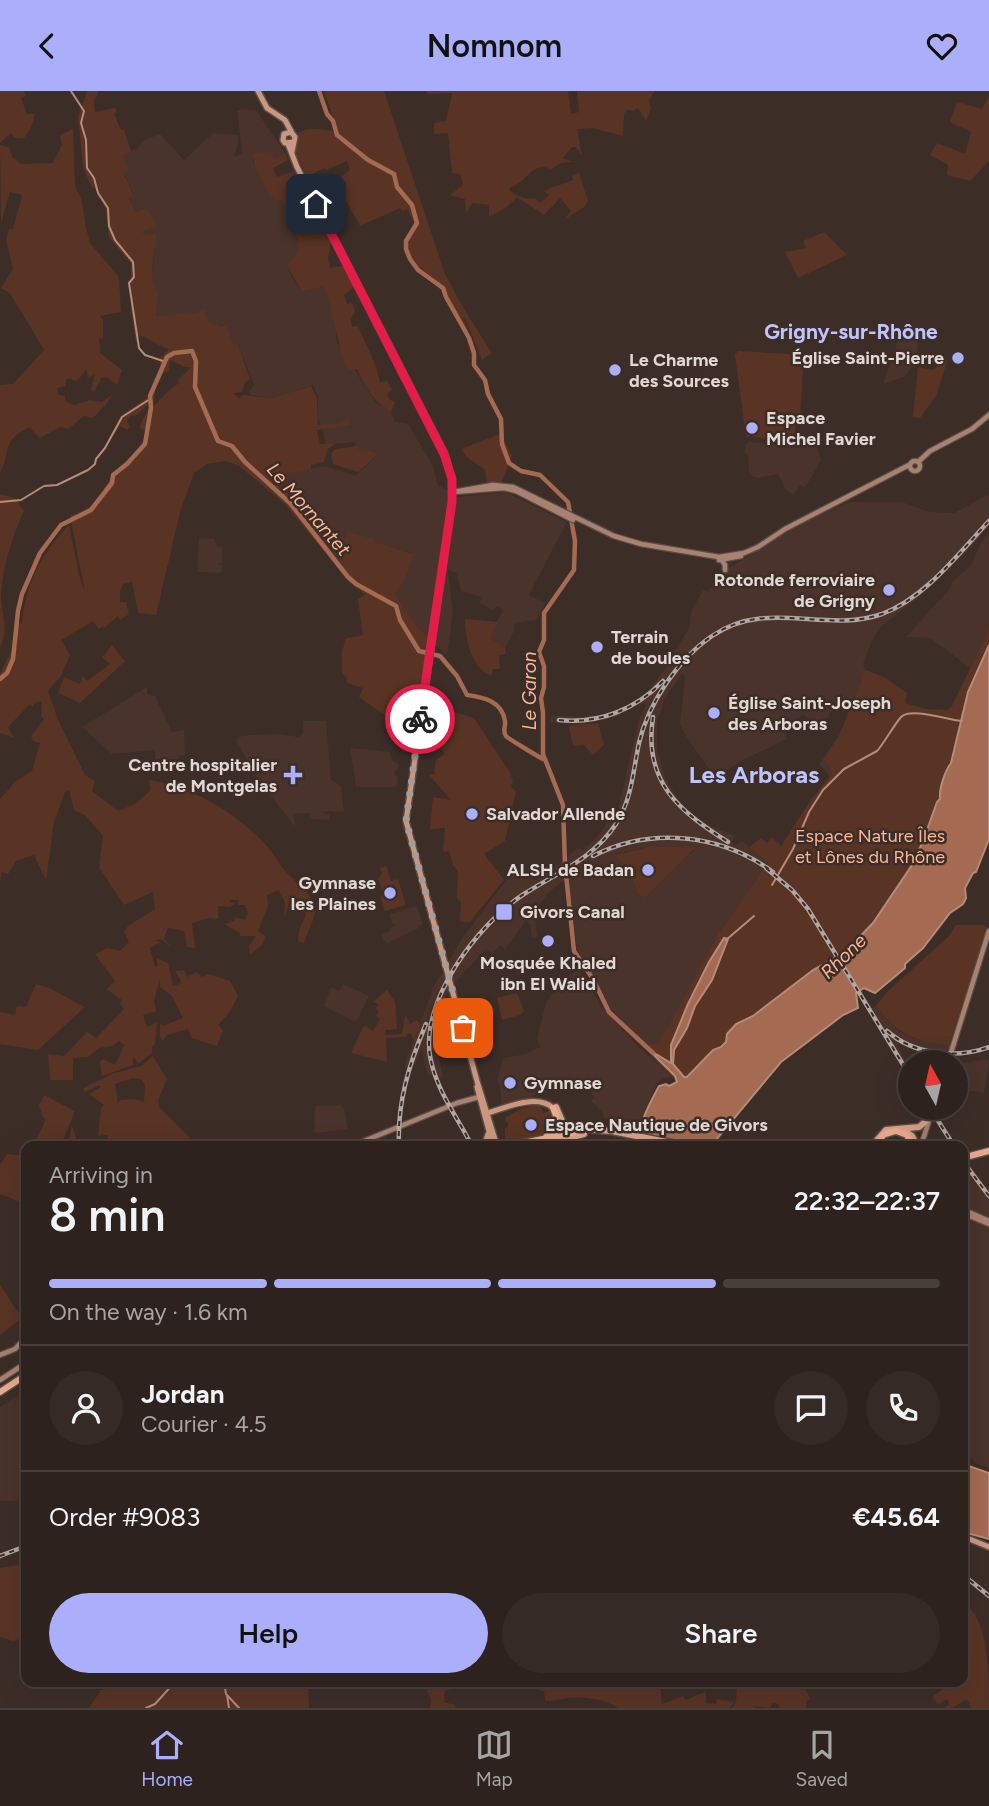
<!DOCTYPE html>
<meta charset="utf-8">
<style>
:root{--surface:#2d221d;--page:#352a26;--text:#f1f3f6;--muted:#a7a4a4;--line:#483f3b;--accent:#abaffb}
body{margin:0;font-family:Figtree,sans-serif;background:var(--page);color:var(--text);height:100vh;display:flex;flex-direction:column;font-size:26px;white-space:nowrap}
*{box-sizing:border-box;margin:0}
p{font-size:23px;color:var(--muted)}
.icon{flex:none;width:38px;height:38px;fill:none;stroke:currentColor;stroke-width:2;stroke-linecap:round;stroke-linejoin:round}
.map{position:relative;flex:1;overflow:hidden}
.details{position:absolute;left:21px;top:1050px;width:947px;height:546px;display:flex;flex-direction:column;background:var(--surface);border-radius:14px;box-shadow:0 7px 28px #0002,0 0 0 2px var(--line)}
.details>*{flex:none}
.needle{width:46px;rotate:352deg}
.buttons{position:absolute;left:898px;top:959px;display:grid;gap:14px}
.buttons a{display:grid;place-items:center;width:70px;height:70px;border-radius:50%;background:var(--surface);box-shadow:0 7px 28px #0002,0 0 0 2px var(--line);font-size:35px}
.pin{position:absolute;display:grid;place-items:center;width:60px;height:60px;color:#fff;margin:-30px;border-radius:14px;box-shadow:0 4px 10px #0006}
.courier{position:absolute;display:grid;place-items:center;width:70px;height:70px;margin:-35px;border:5px solid #e11d48;border-radius:50%;background:#fff;color:#222;box-shadow:0 2px 9px #0007}
.headline em{font-style:normal;font-weight:600}
.headline div{display:flex;flex-direction:column-reverse}
.headline{display:flex;align-items:center;justify-content:space-between;height:119px;padding:0 28px}
h1{font-size:46px;font-weight:600;line-height:52px}
.bar{display:grid;grid-template-columns:repeat(4,1fr);gap:10px 7px;align-content:center;height:84px;padding:0 28px}
.bar i{height:9px;border-radius:5px;background:var(--line)}
.bar .active{background:var(--accent)}
.bar p{grid-column:span 4}
.line{display:flex;align-items:center;gap:18px;padding:0 28px;border-top:2px solid var(--line)}
.line div{flex:1}
.round{display:grid;place-items:center;flex:none;width:74px;height:74px;border-radius:37px;background:var(--page)}
.button{display:flex;gap:14px;margin-top:auto;padding:14px 28px}
.button a{flex:1;height:80px;border-radius:42px;background:var(--accent);color:#111;font-size:28px;font-weight:600;line-height:80px;text-align:center}
.button a+a{background:var(--page);color:var(--text)}
header{display:flex;justify-content:space-between;align-items:center;height:91px;padding:0 28px;background:var(--accent);color:#111;font-size:32px;font-weight:600}
.menu{display:flex;justify-content:space-around;align-items:center;height:98px;border-top:2px solid var(--line);background:var(--surface);font-size:19px;color:var(--muted)}
.menu a{display:grid;justify-items:center;gap:4px}
.menu .active{color:var(--accent)}
.map>svg:first-child{display:block}
.built{fill:#49332b;fill-rule:evenodd}
.green{fill:#593424;fill-rule:evenodd}
.water{fill:#a46a52;stroke:#b68b79;stroke-width:2}
.lines{fill:none;stroke-linecap:round;stroke-linejoin:round}
.stream{stroke:#b68b79;stroke-width:2}
.river{stroke:#a46a52;stroke-width:4.5}
.secondary-casing{stroke:#5a4c46;stroke-width:7}
.primary-casing{stroke:#5a4c46;stroke-width:8}
.trunk-casing{stroke:#5a4c46;stroke-width:9}
.motorway-casing{stroke:#5a4c46;stroke-width:9}
.secondary{stroke:#a98170;stroke-width:4.5}
.primary{stroke:#cb9781;stroke-width:5}
.trunk{stroke:#daa188;stroke-width:6}
.motorway{stroke:#e9ab90;stroke-width:6}
.rail-casing{stroke:#b2a6a2;stroke-width:4.5}
.rail{stroke:#3c2d27;stroke-width:2;stroke-dasharray:5;stroke-linecap:butt}
.done{stroke:#a79c97;stroke-width:7;stroke-dasharray:0 12.6}
.route{stroke:#e11d48;stroke-width:9}
.poi-dot{fill:#abaffb;stroke:#3c2d27;stroke-width:2.5}
.labels{text-anchor:middle;stroke-width:5;stroke-linejoin:round;paint-order:stroke}
.poi-label{font-size:18px;font-weight:bold;fill:#e1d7d3;stroke:#3c2d27;text-anchor:start}
.park-label{font-size:18px;fill:#fbb699;stroke:#3c2d27}
.water-label{font-size:19px;font-style:italic;fill:#fab599;stroke:#3c2d27}
.quarter-label{font-size:21px;font-weight:bold;fill:#c0c4fe;stroke:#3c2d27}
.district-label{font-size:24px;font-weight:bold;fill:#c0c4fe;stroke:#3c2d27}
</style>
<header><svg class="icon" aria-label="back" viewBox="0 0 24 24"><path d="M15 5l-7 7 7 7"/></svg>Nomnom<svg class="icon" aria-label="heart" viewBox="0 0 24 24"><path d="M12 20l-8-8c-3-5 5-10 8-4 3-6 11-1 8 4z"/></svg></header>
<div class="map">
<svg width="989" height="1617" viewBox="0 0 989 1617">
<rect width="100%" height="100%" fill="#3c2d27"/>
<path class="built" d="M244 18 256 19 285 62 273 69 253 62V71L292 124 289 126 299 155 298 165 287 174 291 184 302 201 324 194 335 226 337 251 376 312 391 321 395 331 408 333 433 375 437 393 457 406 506 401 567 431 529 504 545 512 536 529 514 532V540L505 557 489 547 503 519 497 515 492 519 480 512 481 506 461 500 457 482 448 479 453 521 447 565 415 533 395 503 404 491 414 463 375 451 342 475 292 406 268 385 326 375 356 385 377 364 374 360 358 358 354 351 325 354 323 337 350 333 342 332 321 335 318 328V306L313 294 271 307 251 304 249 300 254 294 238 253 233 255 227 234H214L195 223 156 225 159 202 153 195 151 187 157 143 144 144 143 140 156 136 143 118 135 121 129 107 134 104 124 82 129 80 122 64 138 57 142 50 160 43 184 69 213 42 238 44V53L234 66 242 63 237 20Z
M905 240 919 247 915 276 911 277 904 286 883 293 895 260 899 242Z
M749 351 802 355 815 351 821 369 805 397 800 394 794 404 786 399 778 383 757 387 749 384 748 364 745 362V354Z
M989 403V434L973 454 924 502 881 536 873 547 863 573 866 580 839 675 830 686 819 673 838 646 852 614 840 606 823 634 819 635 803 623 785 641 787 648 741 670 715 687 684 642 680 633 685 586 682 583 664 608 662 619 657 627V657L665 686 677 707 687 719 708 734 736 745 731 751 737 754 742 750 768 772 718 843 661 954H646L609 916 577 858 568 786 548 802 538 816 535 830 537 845 532 847 530 833 526 830 505 858 500 854 492 863 486 858 452 895 451 893 444 912 445 917 439 937 437 953 443 988 427 983 422 958 415 973 406 977 404 975 434 895 442 882 446 885 448 881 447 873 461 849 512 781 535 789 558 774 579 756 583 759 597 746 612 725 617 722 638 632 646 614 643 612 616 626 581 634 551 631V624L578 626 601 624 633 612 645 604 667 576 666 573 689 538 691 520 703 499 708 501 712 495 713 487 796 435 849 411H902L929 421 954 422ZM652 755 695 758 643 806 637 802 630 782 616 763Z
M989 442V539L970 577 930 547 906 546 951 496 952 491 971 474 981 452Z
M199 447 214 448 217 455 223 456 222 472 218 473 222 474 221 482 197 481Z
M147 596V603L155 605 172 641 184 639 185 665 181 664 178 668H155V659L112 663 82 636Z
M303 630H326L331 688 341 695 344 721 324 720 325 723H329V729L311 728 310 722 294 723 295 736 256 685 236 649 238 646 249 644 279 643 299 646 303 642Z
M350 657 390 661 392 669 398 673V677L394 681 398 687 396 696H356Z
M417 815 423 833 418 835 419 837 387 852 384 850 381 843 390 840V837L396 834 392 832 389 823Z
M577 878 592 899 600 914 638 955 670 984V987H664L657 992 639 1036 632 1035 628 1031 604 1027 603 1022 591 1010 594 1007 589 996 563 992 550 991 530 1008 501 1013V1001L497 989 503 967 526 963 540 956 537 947 546 912 555 898Z
M343 893 369 905 356 931 324 915 331 896 339 900Z
M876 915 886 928 900 941 919 949 952 954 948 965 920 961 898 953 897 954 910 978V988L868 919Z
M987 968 989 971 984 1002 971 1000 968 1002 958 999 956 994V973Z
M341 1014 344 1018 348 1038 315 1042 314 1026 316 1015Z
M966 1068 989 1100V1377L975 1372 973 1368 963 1366 962 1069Z
M26 1299V1407L16 1410H0V1316Z"/>
<path class="green" d="M0 0H24L26 5 21 7 27 23H35L31 37 24 47H15L11 42 0 52Z
M87 0H99L94 10 95 21 115 17 117 21 114 23 121 39H124L131 60 123 64 129 80 124 83 134 105 129 107 135 121 143 118 150 121 157 136 143 140 144 144 157 142C156 161 145 187 159 202L156 225 191 221 195 223 204 218 209 231 220 235 227 234 233 254 238 253 250 288 245 291 242 301 233 302 239 307 243 304 271 307 311 295 317 307 318 334 341 332 348 327 350 334 317 339 320 353H335L328 358 324 371 311 374V378L268 386 292 406 341 473 339 460 348 441 374 448 375 451 414 463 404 491 395 503 415 533 430 548 417 606 414 645 359 606 363 597 347 592V587L342 582V561L346 547 363 544 358 508 365 504 341 481 284 412 239 375 226 370 207 373 194 382 180 421 156 524 138 522 132 491 123 493 120 500V511H126L129 523 120 529 118 525 104 537 103 535 99 538 93 530 61 549 70 564 61 585 48 600 58 629 85 684 95 690 92 700 118 720 135 713 151 699 149 689C193 696 235 721 265 753 274 762 279 774 288 783 296 792 313 803 315 816 316 828 307 840 304 852L298 850 299 839 306 824 302 811 290 808 284 827 285 811 278 799 267 804 268 815 258 840 266 846 262 854 250 863 249 855 256 845H240V842L224 833 234 830 235 826 245 829 248 822 245 814H238V809H230L229 811 235 812 230 816 218 815V828L209 827 192 832 195 857 187 856 184 840 168 837 164 847 171 856 161 848 154 850 161 851 150 857 155 876 158 874 156 867 168 872 173 895 182 892 175 880 184 879 187 886 197 881 202 886 209 883 230 890 238 905 229 922 218 934 223 939 217 955 192 947 188 938 167 944 163 950 160 945V932L163 935 183 927 172 905 160 896V888L154 910 156 920 143 924 147 936 157 931 155 953 152 955V962L139 972 133 967V974L102 985 100 971 103 968 115 974 124 954 119 950 112 955 99 957 88 966 73 967V989H50L48 963 64 965 87 941 96 947 124 918 120 913 122 909 106 898 115 890 95 863 107 857 120 860 129 851 124 841 128 835 155 818 153 801 124 814 99 776 103 745 85 724 74 719 69 699 65 701 54 731 46 789 34 764 16 770 8 783 2 781 0 792V708L16 690 32 680 40 652 33 650 31 645 44 628 41 625 42 610 35 612 28 622 32 615 30 613 8 636 14 647 0 642V583L14 554 15 534 22 532C26 490 41 464 69 434L79 484 85 501 70 425C77 422 85 419 90 415 101 406 105 394 113 383 123 370 146 358 145 339L140 337C141 327 149 321 149 312L137 324 130 325 127 329 130 336 127 339 120 335 104 357 121 325 149 305 160 279V267L169 259 140 244 136 252 131 220V173L109 146 106 119 96 99 91 95 83 76 78 26ZM170 269 185 276H191L178 289 179 292C168 299 162 307 153 316L155 300 163 282 169 280Z
M324 0H384L445 183 467 223 492 262 482 269 465 227 463 228 470 244 465 243C457 228 449 209 438 195 432 188 423 185 416 178 402 166 402 147 415 135L408 118 402 120 400 117 360 135 347 111 325 123 318 109 338 98 335 90 350 79 347 70 326 79 324 77 307 86 294 59 298 42C310 35 325 39 338 41Z
M426 0H568L571 23 579 21 577 0H655L649 9 651 18 646 30 638 17 633 20 627 19 624 23 623 45 592 37 577 38 582 65 576 56H572L563 67 573 71 561 72 551 78C531 70 528 91 511 96L509 99C514 104 528 110 535 107L540 112 549 104 543 100 573 89 572 84 579 82 588 110 584 116 564 129 571 120 560 107 544 124 517 106 507 116 489 126V114L472 112 466 123 465 108 450 104 463 94 460 83 452 82 448 42 434 43V32L446 30 452 2 428 3Z
M989 5V70L970 90 947 84 948 74 930 64 937 52 965 63 971 41 950 31 957 11 982 18Z
M73 38 75 95 82 110 86 137 90 152 119 186 121 221 100 225 103 229V248L99 247 100 262 122 279 117 294 108 287 102 286 94 301 91 298 95 283 88 287 86 279 77 290 67 287 65 295 57 297 59 304 65 305V310L74 314 90 309 102 311 112 304 108 311 93 327 84 325 68 338 60 336 40 347 29 336C0 352 12 357 0 383V294L13 293 44 259 10 202 1 197 13 178 6 149 9 138H13L22 104 10 101 1 132 0 54 9 56 12 66 21 73 53 72 62 54 60 44Z
M271 61 274 68 285 62 288 69 273 77 277 86 294 80 331 150 328 168 330 177 343 175 354 196 344 204 347 213 352 212 355 221 351 228 352 236 358 235 375 273 380 291 387 290 392 299 387 303 389 308 395 311 391 321C372 309 366 297 357 278L347 279C337 251 334 223 324 195L302 201 287 174C307 157 296 147 288 126L292 123 281 109 276 110C265 97 253 79 253 62Z
M824 141 847 164 798 187 785 161 806 157 803 150Z
M738 260 804 264 800 325 795 326 796 350 752 346 751 342 749 346H746L735 264Z
M948 268 936 305 920 327 913 326 918 276 933 279Z
M503 342 504 350 512 365 501 392H487L485 379 467 366 461 358Z
M357 354 358 358 374 360 377 364 358 381 333 373 331 363 335 358 352 356Z
M0 403 15 407 24 420C12 446 4 472 1 501 0 520 10 538 0 556Z
M465 528 498 531 490 547 505 557 506 563 499 564 500 578H493L491 585C471 577 465 547 465 528Z
M989 538V647L933 802 702 1016 652 966 655 961 646 954 659 953 718 843 768 772 749 756 761 747 767 752 772 746 781 755 813 706 833 682 824 668 839 645 866 579 886 587 907 602 905 612 926 618 947 619 952 615Z
M112 554 125 570 80 612 58 602 64 586 80 593 83 584 87 590 110 573 102 566Z
M438 618H445L474 627 509 680 513 690 511 696 516 700 505 750 484 763 504 789 469 832 460 830 461 811 457 807 458 781 453 774 449 760 443 761 445 737 430 738 433 706 451 709 429 684 434 683 436 669 445 663 424 635 430 623Z
M598 632 604 654 593 664 584 654 573 655 569 635Z
M652 755 695 757 644 807 637 802 630 782 616 764Z
M386 775 391 790 398 788 406 814 385 820 381 807 383 801 378 788 382 783 380 777Z
M956 834H984L987 837 949 954C915 951 897 943 876 915L887 901 948 846Z
M36 893 49 897 85 916 38 959 0 953V921L15 924 17 915 26 916Z
M387 899 395 911 397 938 385 939V944L402 943 405 923 410 933 417 929 420 934 414 949 411 943H407L406 946 386 947 387 971 351 962 364 934 373 940 380 928 376 925 379 920 375 918 378 913 373 911Z
M517 902 524 920 520 924 502 929 497 907 486 910Z
M153 965 167 988 158 1009 160 1017 195 1052V1055H121L119 1052 109 1053 107 1044 98 1045 101 1017 104 1014 89 1003 101 996 99 994 85 1001 83 997 114 982 141 975ZM133 987 141 988 145 994 144 1011 135 1008 120 1009 118 1013 115 993Z
M44 1004 75 1020 63 1049H69L72 1035 76 1047 68 1055H33L46 1028 43 1026 39 1014Z
M541 1013 549 1015 547 1019 541 1015 543 1022 552 1019 554 1023 552 1038 544 1045 505 1054V1037L508 1036V1031L505 1030V1027L522 1017Z
M7 1063 26 1065V1113L0 1103V1074Z
M0 1194 22 1227 0 1244Z
M24 1473 26 1477V1500C19 1508 18 1521 22 1531L26 1532V1551L23 1547 13 1550 0 1546V1477Z
M963 1511C989 1527 989 1583 989 1617H971L967 1608 952 1617H944L949 1613 947 1608 939 1613 932 1606 952 1591H962L963 1583 965 1581 962 1578Z
M121 1591H308L309 1617H89L101 1599 112 1597Z
M419 1591H449L452 1598 445 1600 444 1611 455 1614V1617H430L431 1608 423 1592Z
M521 1591H603L604 1594 609 1591H660L662 1613 683 1605 686 1609 706 1600V1612L716 1613 717 1608 734 1611 730 1617H618C606 1608 582 1605 568 1607 559 1608 553 1611 545 1610L544 1600 535 1598 532 1592Z
M747 1591H803L810 1608 807 1610 806 1617H779L778 1613 773 1612 770 1617 752 1615 756 1617H732L736 1611 737 1596H746Z"/>
<path class="water" d="M989 554V748L976 781 973 782 965 797 966 807 963 813 950 822 923 857 905 873V877L875 902 864 897 856 902 858 917 843 924 781 971 711 1055H640C637 1034 649 1014 659 995L666 993 669 995 677 991 675 985 649 959 671 972V954L688 913 709 871 724 847 728 848 712 889 695 915 687 937 674 959 673 973 684 986H687L713 959 721 956 726 951 727 943 736 933 753 925 813 879 844 862 873 832 912 774 913 768 922 753 937 711 940 708C939 697 945 680 951 672L968 601Z
M963 1373 989 1382V1448L963 1441Z"/>
<g class="lines">
<path class="stream" d="M71 0 84 20 81 32 86 49 87 77 94 87 98 102 108 117 109 135 115 149 133 171 134 186 129 192 139 257 145 264 166 271
M0 411 21 409 44 395 57 394 88 379 95 373 96 368 105 357 122 326 150 308
M878 659C885 650 895 633 901 626 911 616 948 629 962 630
M772 794 793 758 809 721 823 699 844 678 877 660
M726 849 754 825
M224 1591 226 1603 239 1617
M227 1604 229 1617
M146 1617 155 1613 175 1591"/>
<path class="river" d="M319 0 327 23 333 30 337 44 368 69 394 83 397 96 412 114 417 132 406 150V158L410 168 418 179 443 197 446 206 469 247 474 262V274L485 289 488 303 501 328 502 353 509 372 521 380 540 384 568 411 575 450 574 479 544 522V549L539 561 544 575V596L541 607 543 622V663L563 714 565 774 574 860 593 888 609 921 653 962
M0 588 7 582 13 568 18 520 22 503 40 462 61 434 91 419 112 392 113 384 127 373 145 353 151 317 150 305 167 266 174 262 192 260 196 270 195 296 218 350 232 355 245 371 290 412 348 486 356 493 396 515 400 529 419 560 440 565 457 585 467 604C483 606 502 610 505 630 506 636 502 640 506 645 507 647 539 666 543 668"/>
<g class="secondary-casing">
<path id="secondary" d="M910 375a5 5 0 1 1 10 0a5 5 0 1 1-10 0Z
M918 371 930 360 972 338 989 324
M453 401 493 394 513 396 614 445 641 453 719 466 744 462 758 456 785 438 909 374
M453 401 504 397 516 400 573 429
M719 469 741 465
M722 469 725 474V479
M948 971 989 840
M352 1055 457 1012 479 1006
M921 1055 933 1017
M962 1118 989 1130
M962 1122 989 1133
M0 1264 15 1258 26 1246
M0 1289 26 1272"/>
</g>
<g class="primary-casing">
<path id="primary" d="M258 0 267 17 285 29 292 42
M288 53 297 76 445 363 452 388V411L406 730 477 990 497 1055
M292 61 295 46 291 41 284 43 283 49 285 52 293 51
M477 996 493 1055
M485 1023C504 1017 537 1002 553 1017
M484 1055 488 1043
M962 1445 989 1456"/>
</g>
<g class="trunk-casing">
<path id="trunk" d="M556 1016 562 1030 569 1037 612 1040 686 1055
M903 1039 912 1045 917 1055
M535 1055 584 1043
M872 1055 886 1039 919 1036 930 1027"/>
</g>
<g class="motorway-casing">
<path id="motorway" d="M546 1046C556 1039 559 1029 553 1017
M509 1055 586 1039
M877 1055 883 1044 896 1040 907 1044 912 1055
M962 1067 989 1060
M0 1301 26 1284"/>
</g>
<use href="#secondary" class="secondary"/>
<use href="#primary" class="primary"/>
<use href="#trunk" class="trunk"/>
<use href="#motorway" class="motorway"/>
<g class="rail-casing">
<path id="rail" d="M653 626C643 691 679 720 728 751
M559 629C599 633 635 619 663 590
M593 765C651 735 721 743 773 781
M766 777 792 799 808 818 910 985
M887 940C914 964 956 968 989 956
M930 1017 954 1055
M399 1055C397 1012 409 973 426 933
M472 1055C458 1027 438 1002 431 970 417 912 479 832 524 803 557 782 594 767 616 733 632 708 633 680 639 652 648 613 678 568 712 545 768 507 824 543 882 523 925 507 958 463 989 430
M962 1069 989 1105
M0 1465 26 1455
M962 1483 989 1505"/>
</g>
<use href="#rail" class="rail"/>
</g>
<g class="lines">
<path class="done" d="M420 628 406 730 463 937"/>
<path class="route" d="M316 113 444 363 452 388V411L420 628"/>
</g>
<g class="poi-dot">
<circle cx="958" cy="267" r="7"/>
<circle cx="615" cy="279" r="7"/>
<circle cx="752" cy="337" r="7"/>
<circle cx="889" cy="499" r="7"/>
<circle cx="597" cy="556" r="7"/>
<circle cx="714" cy="622" r="7"/>
<path d="M289.5 673.5h7v7h7v7h-7v7h-7v-7h-7v-7h7z"/>
<circle cx="472" cy="723" r="7"/>
<circle cx="648" cy="779" r="7"/>
<circle cx="390" cy="802" r="7"/>
<rect x="495" y="812" width="18" height="18" rx="3.5"/>
<circle cx="548" cy="850" r="7"/>
<circle cx="510" cy="992" r="7"/>
<circle cx="531" cy="1034" r="7"/>
</g>
<g class="labels">
<g class="poi-label">
<text x="944" y="273" text-anchor="end">Église Saint-Pierre</text>
<text x="629" y="275">Le Charme<tspan x="629" dy="21">des Sources</tspan></text>
<text x="766" y="333">Espace<tspan x="766" dy="21">Michel Favier</tspan></text>
<text x="875" y="495" text-anchor="end">Rotonde ferroviaire<tspan x="875" dy="21">de Grigny</tspan></text>
<text x="611" y="552">Terrain<tspan x="611" dy="21">de boules</tspan></text>
<text x="728" y="618">Église Saint-Joseph<tspan x="728" dy="21">des Arboras</tspan></text>
<text x="277" y="680" text-anchor="end">Centre hospitalier<tspan x="277" dy="21">de Montgelas</tspan></text>
<text x="486" y="729">Salvador Allende</text>
<text x="634" y="785" text-anchor="end">ALSH de Badan</text>
<text x="376" y="798" text-anchor="end">Gymnase<tspan x="376" dy="21">les Plaines</tspan></text>
<text x="520" y="827">Givors Canal</text>
<text x="548" y="878" text-anchor="middle">Mosquée Khaled<tspan x="548" dy="21">ibn El Walid</tspan></text>
<text x="524" y="998">Gymnase</text>
<text x="545" y="1040">Espace Nautique de Givors</text>
</g>
<g class="park-label">
<text x="870" y="751">Espace Nature Îles<tspan x="870" dy="21">et Lônes du Rhône</tspan></text>
</g>
<g class="water-label">
<text transform="translate(309 418) rotate(49)" y="7">Le Mornantet</text>
<text transform="translate(529 600) rotate(-90)" y="7">Le Garon</text>
<text transform="translate(843 865) rotate(-44)" y="7">Rhone</text>
</g>
<g class="quarter-label">
<text x="851" y="248">Grigny-sur-Rhône</text>
</g>
<g class="district-label">
<text x="754" y="692">Les Arboras</text>
</g>
</g>
</svg>
<div class="buttons">
<a><svg class="needle" viewBox="-14 -14 28 28"><path d="M0-13l5 13h-10z" fill="#e53935"/><path d="M0 13l5-13h-10z" fill="#a7a4a4"/></svg></a>
</div>
<div class="pin" style="left:463px;top:937px;background:#ea580c"><svg class="icon" aria-label="bag" viewBox="0 0 24 24"><path d="M5 8h14l-1 12H6zM9 8a3 3 0 0 1 6 0"/></svg></div>
<div class="pin" style="left:316px;top:113px;background:#1f2937"><svg class="icon" aria-label="home" viewBox="0 0 24 24"><path d="M3 11l9-7 9 7M6 9v11h12V9"/></svg></div>
<div class="courier" style="left:420px;top:628px"><svg class="icon" aria-label="bike" viewBox="0 0 24 24"><circle cx="6" cy="16" r="4"/><circle cx="18" cy="16" r="4"/><path d="M6 16l4-8h5l3 8M10 8l3 8H6M13 5h3"/></svg></div>
<section class="details">
<div class="headline"><div><h1>8 min</h1><p>Arriving in</p></div><em>22:32–22:37</em></div>
<div class="bar"><i class="active"></i><i class="active"></i><i class="active"></i><i></i><p>On the way · 1.6 km</p></div>
<div class="line" style="height:126px"><a class="round"><svg class="icon" aria-label="person" viewBox="0 0 24 24"><circle cx="12" cy="8" r="4"/><path d="M4 21q1-7 8-7t8 7"/></svg></a><div><b>Jordan</b><p>Courier · 4.5</p></div><a class="round"><svg class="icon" aria-label="chat" viewBox="0 0 24 24"><path d="M4 5h16v11H9l-5 4z"/></svg></a><a class="round"><svg class="icon" aria-label="phone" viewBox="0 0 24 24"><path d="M5 4h4l2 5-3 2q2 4 5 5l2-3 5 2v4C11 20 4 13 5 4z"/></svg></a></div>
<div class="line" style="height:91px"><div>Order #9083</div><b>€45.64</b></div>
<div class="button"><a>Help</a><a>Share</a></div>
</section>
</div>
<nav class="menu">
<a class="active"><svg class="icon" aria-label="home" viewBox="0 0 24 24"><path d="M3 11l9-7 9 7M6 9v11h12V9"/></svg>Home</a>
<a><svg class="icon" aria-label="map" viewBox="0 0 24 24"><path d="M3 6l6-2 6 2 6-2v14l-6 2-6-2-6 2zM9 4v14M15 6v14"/></svg>Map</a>
<a><svg class="icon" aria-label="saved" viewBox="0 0 24 24"><path d="M7 4h10v16l-5-4-5 4z"/></svg>Saved</a>
</nav>
